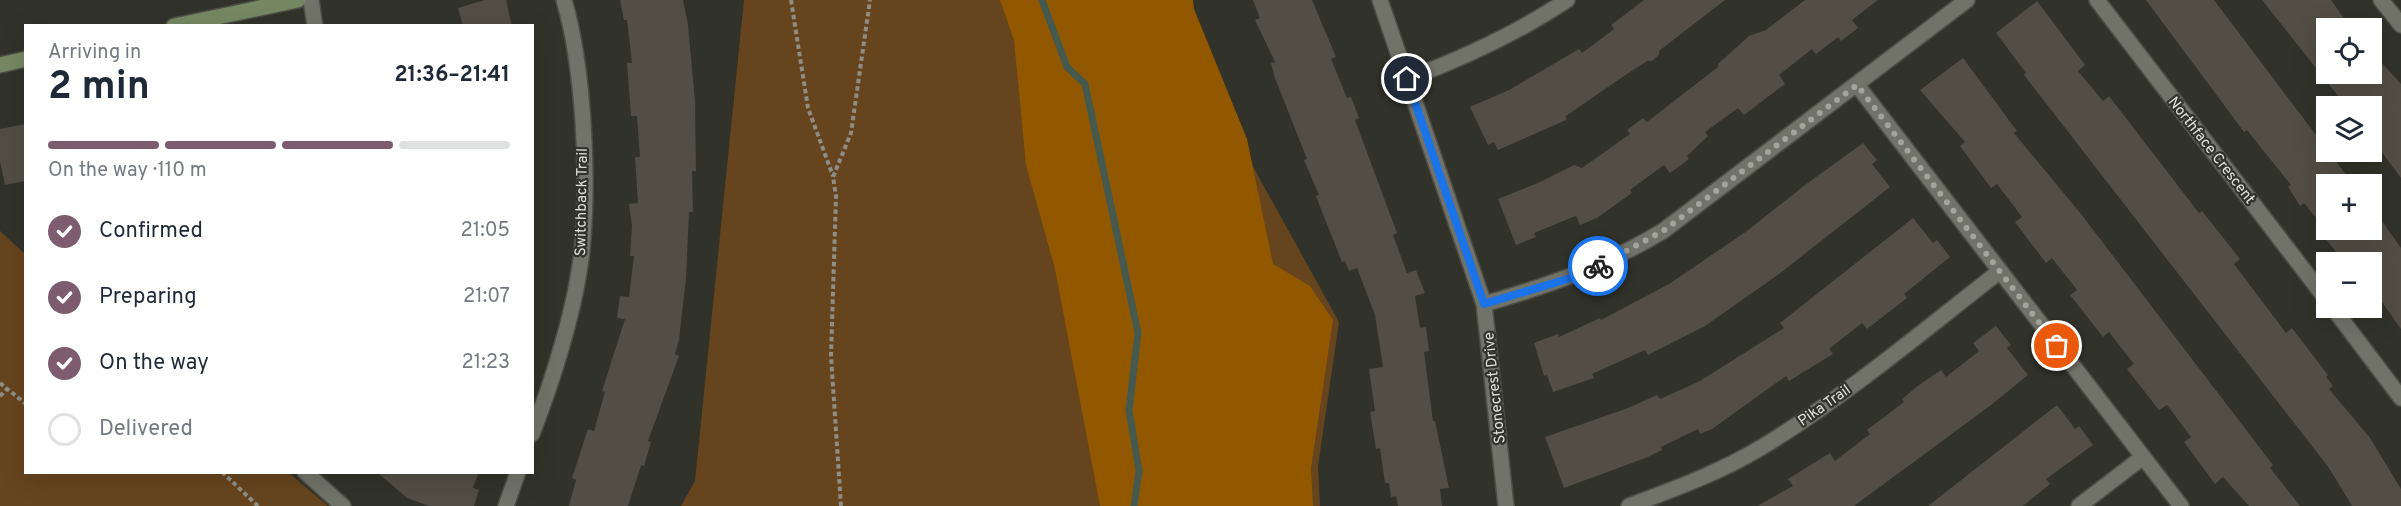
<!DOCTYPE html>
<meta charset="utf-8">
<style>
:root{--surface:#fff;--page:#f6f6f7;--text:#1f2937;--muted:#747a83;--line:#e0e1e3;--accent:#7d5c70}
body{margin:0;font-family:Overpass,sans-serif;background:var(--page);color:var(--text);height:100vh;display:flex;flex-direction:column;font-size:22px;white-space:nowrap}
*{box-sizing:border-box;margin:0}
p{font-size:20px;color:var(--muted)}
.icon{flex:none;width:33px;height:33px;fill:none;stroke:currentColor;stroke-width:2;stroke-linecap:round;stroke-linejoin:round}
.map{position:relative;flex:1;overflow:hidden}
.details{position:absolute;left:24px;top:24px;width:510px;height:450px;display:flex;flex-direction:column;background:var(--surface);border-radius:0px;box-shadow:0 6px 24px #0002}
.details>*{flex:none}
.tools{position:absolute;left:2316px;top:18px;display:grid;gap:12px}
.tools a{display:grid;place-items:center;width:66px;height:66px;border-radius:0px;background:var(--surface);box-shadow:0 6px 24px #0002;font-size:30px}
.pin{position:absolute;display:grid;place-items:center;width:51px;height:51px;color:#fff;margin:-26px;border:3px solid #fff;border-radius:50%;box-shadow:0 2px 6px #0007}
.courier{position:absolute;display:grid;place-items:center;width:60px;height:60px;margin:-30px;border:4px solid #1a73e8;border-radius:50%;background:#fff;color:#222;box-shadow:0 2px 8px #0007}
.head em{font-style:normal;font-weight:700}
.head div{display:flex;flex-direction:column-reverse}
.head{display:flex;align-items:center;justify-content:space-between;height:102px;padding:0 24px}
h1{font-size:39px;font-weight:700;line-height:45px}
.bar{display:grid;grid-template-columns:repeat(4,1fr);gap:9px 6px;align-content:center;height:72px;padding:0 24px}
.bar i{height:8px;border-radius:4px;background:var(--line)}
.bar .active{background:var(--accent)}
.bar p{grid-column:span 4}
ol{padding:0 24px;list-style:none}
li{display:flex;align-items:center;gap:18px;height:66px}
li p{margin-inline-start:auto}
li .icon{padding:6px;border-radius:50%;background:var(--accent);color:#fff;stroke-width:4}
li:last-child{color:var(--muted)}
li i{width:33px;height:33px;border:3px solid var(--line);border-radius:50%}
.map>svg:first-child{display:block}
.green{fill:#66441e}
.forest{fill:#925800}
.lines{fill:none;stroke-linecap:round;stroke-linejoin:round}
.stream{stroke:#45594e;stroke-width:7}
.building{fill:#524e45}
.street-casing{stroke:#4d4d46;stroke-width:18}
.secondary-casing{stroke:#4d4d46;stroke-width:18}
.path{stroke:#8d8e86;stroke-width:4;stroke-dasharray:4.5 3;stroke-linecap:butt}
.street{stroke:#717268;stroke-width:15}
.secondary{stroke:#758863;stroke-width:15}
.done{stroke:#a3a49d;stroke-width:6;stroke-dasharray:0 10.8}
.route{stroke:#1a73e8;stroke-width:8}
.labels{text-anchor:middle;stroke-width:4.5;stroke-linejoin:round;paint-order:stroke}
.street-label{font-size:15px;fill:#e0e1db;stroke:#313229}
</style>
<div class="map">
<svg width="2401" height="506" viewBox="0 0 2401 506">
<rect width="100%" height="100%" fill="#313229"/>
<path class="green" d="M744 0H1181L1210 89 1339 322 1318 466 1320 506H681L695 481Z
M0 231 25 254 26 472 289 473 328 506H0Z"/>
<path class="forest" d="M1000 0H1193L1194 9 1247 139 1273 264 1310 286 1333 320 1311 468 1313 506H1100L1055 269 1026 165 1014 40Z"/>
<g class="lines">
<path class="stream" d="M1042 0 1067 67 1085 84 1138 333 1129 410 1139 471 1134 506"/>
</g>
<path class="building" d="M485 0H506L512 26H463L458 8Z
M620 0H683L688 25 695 101 696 171H692L693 212H689L686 278 679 340 675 354 679 356 648 441 651 442 644 466 641 465 628 506H569L576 480 572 478 588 429 594 431 605 392 602 391 625 319 617 318 620 296 629 297 634 256H630L632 226 629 204 638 203 635 157H640L637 116H631L627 63H632L627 20H624Z
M1253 0H1312L1336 57 1331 59 1347 98 1351 97 1359 118 1355 120 1397 233 1393 235 1407 273 1416 270 1425 293 1415 296 1420 328 1426 327 1429 351 1424 352 1433 421H1435L1449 488 1440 489 1442 506H1398L1396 496 1391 497 1389 483H1385L1380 448 1376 449 1370 412 1375 411 1369 369 1383 367 1375 315 1357 268 1349 271 1345 261 1342 262 1321 209 1316 196 1319 195 1304 160 1307 159 1275 78 1271 63 1275 62 1255 20 1260 18Z
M1644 0H1725L1659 51V55L1652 61H1647L1621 78 1566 116V120L1498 150 1494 142 1488 145 1470 107 1509 90 1579 49 1582 53 1614 29 1611 25Z
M1805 0H1878L1852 20 1858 28 1841 41 1838 37 1816 54 1812 49 1779 75 1785 84 1744 115 1738 108 1705 132 1708 136 1687 156 1689 159 1670 173 1664 165 1630 190 1632 193 1597 218 1580 225 1576 216 1573 217 1534 233 1536 237 1516 245 1498 199 1540 182 1574 165 1582 168 1630 134 1627 130 1643 118 1647 122 1718 67V64L1749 36 1766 30Z
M2146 0H2214L2353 184H2326V230L2304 203 2300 206 2288 187 2291 185 2247 130 2244 132Z
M2262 0H2331L2351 28H2326V74H2372V52L2401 84V178L2372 139V106H2346Z
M2037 1 2085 65 2078 71 2103 101 2109 96 2199 213 2202 211 2240 259 2234 264 2286 333 2292 328 2328 375 2326 377 2333 386 2329 389 2370 438 2401 489V506H2352L2329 468 2024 75 2026 73 1996 33Z
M1963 58 2017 131 2014 133 2081 214 2273 465 2270 468 2300 506H2249L2223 477 2215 484 2184 442 2191 437 2167 405 2159 410 2127 369 2134 364 2109 332 2103 337 2070 295 2077 290 2052 258 2046 263 2015 222 2022 217 1997 184 1991 188 1960 146 1965 142 1920 90Z
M26 124V181L5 185 0 162V129Z
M1863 143 1877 160 1872 164 1890 187 1779 274 1705 326 1648 355 1645 350 1592 374 1594 378 1553 392 1547 375 1544 376 1534 343 1558 334 1559 337 1600 318 1601 320 1669 284 1747 231 1805 185Z
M2372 207 2401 248V329L2372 288V262H2352L2345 253 2340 257 2325 238 2336 230H2372Z
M1913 218 1933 243 1937 240 1950 257 1904 294 1907 298 1867 329 1862 323 1829 349 1833 354 1789 381 1786 376 1712 429 1700 434 1698 429 1661 447 1662 450 1648 457 1564 488 1545 437 1628 408 1657 395 1660 399 1700 381 1784 328 1780 323Z
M1996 326 2011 345 2007 348 2028 375 1991 405 1854 506H1757L1793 486 1788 479 1830 453 1835 461 1870 434 1867 430 1904 402 1902 399 1919 385 1941 370 1946 377 1979 351 1973 343Z
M2057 405 2075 429 2079 426 2093 445 2046 479 2050 484 2023 506H1928Z
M377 472H479L473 488 479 490 474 506H429L407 498Z"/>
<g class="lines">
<g class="street-casing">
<path id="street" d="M311 0 315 26
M1380 0 1484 304 1506 506
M2097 0 2326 299
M2381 0 2401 25
M1407 79C1464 58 1516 34 1567 0
M1857 85 2181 506
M1484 304C1550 285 1603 267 1663 231L1967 0
M2333 308 2401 398
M532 434C553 380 576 307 582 250 589 178 584 69 564 0
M305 472 343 506
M506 506 518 472
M1629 506C1674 489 1721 472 1762 447 1846 396 1923 331 2000 271
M2079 506 2143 457"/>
</g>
<g class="secondary-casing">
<path id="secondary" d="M174 26 298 0
M0 65 26 59"/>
</g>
<path class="path" d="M791 0 808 108 833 176
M0 383 26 404
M0 396 7 389
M222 472 258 506
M841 506 831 356 836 196 833 177 851 133 870 0"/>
<use href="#street" class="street"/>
<use href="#secondary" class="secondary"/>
</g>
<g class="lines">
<path class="done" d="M1598 266 1663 231 1857 85 2057 346"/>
<path class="route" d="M1407 79 1484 304 1571 278 1598 266"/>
</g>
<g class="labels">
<g class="street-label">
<text transform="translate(2212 150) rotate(52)" y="5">Northface Crescent</text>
<text transform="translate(581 202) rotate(-89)" y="5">Switchback Trail</text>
<text transform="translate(1494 388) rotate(-96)" y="5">Stonecrest Drive</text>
<text transform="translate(1824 405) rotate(-35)" y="5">Pika Trail</text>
</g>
</g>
</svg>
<div class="tools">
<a><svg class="icon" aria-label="locate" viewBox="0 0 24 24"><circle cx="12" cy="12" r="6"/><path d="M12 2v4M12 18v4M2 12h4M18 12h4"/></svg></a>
<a><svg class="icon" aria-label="layers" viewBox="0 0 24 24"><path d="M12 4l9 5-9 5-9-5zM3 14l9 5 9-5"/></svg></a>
<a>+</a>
<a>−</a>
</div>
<div class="pin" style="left:2057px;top:346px;background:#ea580c"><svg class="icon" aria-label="bag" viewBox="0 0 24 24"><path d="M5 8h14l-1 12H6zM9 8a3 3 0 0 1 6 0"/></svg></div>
<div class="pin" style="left:1407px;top:79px;background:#1f2937"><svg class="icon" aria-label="home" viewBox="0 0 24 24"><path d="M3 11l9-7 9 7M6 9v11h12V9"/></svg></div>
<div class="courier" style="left:1598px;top:266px"><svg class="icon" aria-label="bike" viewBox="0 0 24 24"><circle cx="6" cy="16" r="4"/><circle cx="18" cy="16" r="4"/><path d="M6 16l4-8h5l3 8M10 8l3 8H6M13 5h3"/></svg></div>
<section class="details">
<div class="head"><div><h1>2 min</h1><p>Arriving in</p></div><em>21:36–21:41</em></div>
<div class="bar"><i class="active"></i><i class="active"></i><i class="active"></i><i></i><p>On the way · 110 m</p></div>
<ol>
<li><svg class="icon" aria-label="check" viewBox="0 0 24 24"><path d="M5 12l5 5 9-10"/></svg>Confirmed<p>21:05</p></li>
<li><svg class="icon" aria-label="check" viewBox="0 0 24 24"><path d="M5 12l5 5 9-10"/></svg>Preparing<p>21:07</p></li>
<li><svg class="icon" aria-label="check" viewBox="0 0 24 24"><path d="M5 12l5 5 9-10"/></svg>On the way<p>21:23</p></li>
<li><i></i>Delivered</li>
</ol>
</section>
</div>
